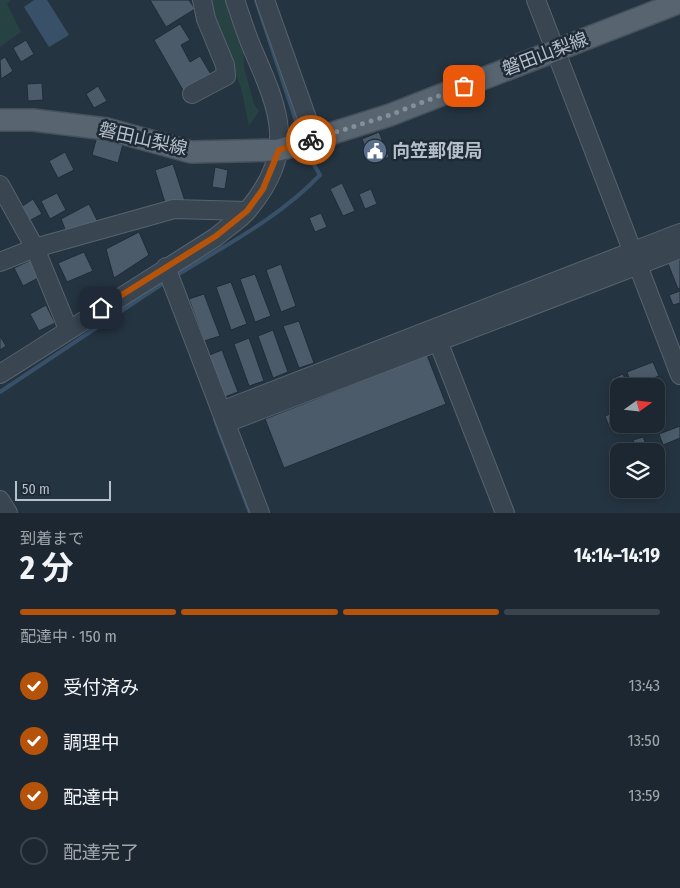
<!DOCTYPE html>
<html lang="ja">
<meta charset="utf-8">
<style>
:root{--surface:#1c2731;--page:#29333d;--text:#f1f3f6;--muted:#a0a5ab;--line:#3a444d;--accent:#b45309}
body{margin:0;font-family:"Fira Sans Condensed","Noto Sans JP",sans-serif;background:var(--page);color:var(--text);height:100vh;display:flex;flex-direction:column;font-size:19px;white-space:nowrap}
*{box-sizing:border-box;margin:0}
p{font-size:16px;color:var(--muted)}
.icon{flex:none;width:28px;height:28px;fill:none;stroke:currentColor;stroke-width:2;stroke-linecap:round;stroke-linejoin:round}
.map{position:relative;height:513px;overflow:hidden}
.side{display:flex;flex-direction:column;background:var(--surface);flex:1}
.side>*{flex:none}
.needle{width:32px;rotate:75deg}
.buttons{position:absolute;left:610px;top:378px;display:grid;gap:10px}
.buttons a{display:grid;place-items:center;width:55px;height:55px;border-radius:10px;background:var(--surface);box-shadow:0 2px 12px #0003,0 0 0 1px var(--line);font-size:25px}
.scale{position:absolute;left:15px;bottom:12px;width:96px;box-sizing:border-box;padding-left:5px;border:2px solid #b6c0cb;border-top:0;font-size:14px;line-height:18px;white-space:nowrap;color:#b6c0cb;-webkit-text-stroke:4px #1e2a36;paint-order:stroke}
.pin{position:absolute;display:grid;place-items:center;width:42px;height:42px;color:#fff;margin:-21px;border-radius:10px;box-shadow:0 2px 8px #0006}
.courier{position:absolute;display:grid;place-items:center;width:50px;height:50px;margin:-25px;border:4px solid #b45309;border-radius:50%;background:#fff;color:#222;box-shadow:0 1px 6px #0007}
.head em{font-style:normal;font-weight:700}
.head div{display:flex;flex-direction:column-reverse}
.head{display:flex;align-items:center;justify-content:space-between;height:85px;padding:0 20px}
h1{font-size:32px;font-weight:700;line-height:38px}
.bar{display:grid;grid-template-columns:repeat(4,1fr);gap:8px 5px;align-content:center;height:60px;padding:0 20px}
.bar i{height:6px;border-radius:4px;background:var(--line)}
.bar .on{background:var(--accent)}
.bar p{grid-column:span 4}
ol{padding:0 20px;list-style:none}
li{display:flex;align-items:center;gap:15px;height:55px}
li p{margin-inline-start:auto}
li .icon{padding:5px;border-radius:50%;background:var(--accent);color:#fff;stroke-width:4}
li:last-child{color:var(--muted)}
li i{width:28px;height:28px;border:2px solid var(--line);border-radius:50%}
.map>svg:first-child{display:block}
.green{fill:#274242}
.water{fill:#385169}
.lines{fill:none;stroke-linecap:round;stroke-linejoin:round}
.stream{stroke:#385169;stroke-width:4}
.building{fill:#4b5b6a;stroke:#202c38}
.minor-casing{stroke:#57636e;stroke-width:20}
.major-casing{stroke:#46515d;stroke-width:24}
.minor{stroke:#394551;stroke-width:18}
.major{stroke:#586571;stroke-width:21}
.done{stroke:#838f9b;stroke-width:5;stroke-dasharray:0 9}
.route{stroke:#b45309;stroke-width:6}
.labels{text-anchor:middle;stroke-width:5;stroke-linejoin:round;paint-order:stroke}
.street-label{font-size:18px;fill:#b6c0cb;stroke:#1e2a36}
.poi-label{font-size:18px;font-weight:bold;fill:#b6c0cb;stroke:#1e2a36;text-anchor:start}
</style>
<div class="map">
<svg width="680" height="513" viewBox="0 0 680 513">
<rect width="100%" height="100%" fill="#253441"/>
<path class="green" d="M0 0H11L7 4 21 32 0 47Z
M208 0H232L243 22 244 67 254 104 259 111 249 126 241 88Z"/>
<path class="water" d="M34 0H47L69 35 49 47 24 7Z"/>
<g class="lines">
<path class="stream" d="M256 0 301 136
M174 277C224 246 279 218 320 175L305 149
M0 392 165 282
M219 419 215 420 250 513"/>
</g>
<path class="building" d="M150 0H189L195 9 166 27Z
M180 24 190 40 181 45 190 62 200 56 212 76 184 92 154 40Z
M26 40 34 54 21 62 13 48Z
M5 57 13 71 1 79 0 60Z
M42 83 43 100 28 101 27 84Z
M98 86 107 101 94 108 86 94Z
M379 132 389 157 372 164 362 139Z
M97 136 123 144 118 163 92 155Z
M65 152 74 170 58 178 49 161Z
M173 164 185 201 166 206 155 170Z
M215 167 228 170 225 189 212 187Z
M342 183 355 211 343 216 330 189Z
M371 189 377 204 365 209 359 194Z
M57 193 66 210 50 219 41 201Z
M33 199 42 214 29 221 21 207Z
M89 204 98 222 67 234 61 219Z
M321 213 327 227 315 232 309 218Z
M139 232 149 255 114 278 106 249Z
M84 252 93 271 67 282 58 263Z
M680 256V288L678 289 667 261Z
M31 260 40 277 23 286 14 268Z
M281 264 296 306 281 312 266 270Z
M255 274 271 316 255 322 240 279Z
M231 282 247 324 231 330 216 287Z
M680 291V303L673 305 669 295Z
M204 294 220 336 204 341 189 299Z
M46 305 55 323 39 331 30 314Z
M299 321 314 363 299 368 283 326Z
M273 330 288 372 273 378 258 336Z
M0 336 6 346 0 350Z
M249 338 264 381 249 386 234 344Z
M222 350 238 392 222 398 207 356Z
M427 355 446 404 284 468 265 419Z
M653 362 659 376 632 386 627 372Z
M623 374 628 386H619L617 394 611 379Z
M657 379 667 405 656 410V386H640Z
M615 412 620 425 610 429 605 416Z
M635 424H656L638 430Z
M680 426V438L663 445 659 434Z
M643 437 648 449 638 451 633 440Z"/>
<g class="lines">
<g class="minor-casing">
<path id="minor" d="M265 0 307 118 309 140
M536 0 680 375
M192 94 226 76 225 65 206 19 202 0
M0 185 35 248 68 329
M0 262 35 248 174 209 247 211
M166 267 260 513
M434 331 505 513
M0 374 216 237C226 228 240 220 248 210 297 151 280 112 253 50 246 34 241 17 235 0
M221 411 680 233
M226 423 680 249
M0 500 8 513"/>
</g>
<g class="major-casing">
<path id="major" d="M0 120H33L107 129 191 152 279 150 390 115 680 2"/>
</g>
<use href="#minor" class="minor"/>
<use href="#major" class="major"/>
</g>
<g class="lines">
<path class="done" d="M311 140 390 115 464 86"/>
<path class="route" d="M101 308 216 236 247 211 263 189 279 150 311 140"/>
</g>
<defs>
<g id="civic-disc" transform="scale(1.25)"><circle r="9.5" fill="#5c6f8a" stroke="#1e2a36"/><path d="M-.6-6.5H3V-4.5H.6V-3L4-1V1h2V6H-6V1h2V-1L-.6-3ZM-1.2 2.5V6h2.4V2.5Z" fill="#fff"/></g>
</defs>
<g fill-rule="evenodd">
<use href="#civic-disc" x="375" y="151"/>
</g>
<g class="labels">
<g class="street-label">
<text transform="translate(545 54) rotate(-21)" y="6">磐田山梨線</text>
<text transform="translate(143 139) rotate(13)" y="6">磐田山梨線</text>
</g>
<g class="poi-label">
<text x="392" y="157">向笠郵便局</text>
</g>
</g>
</svg>
<div class="buttons">
<a><svg class="needle" viewBox="-14 -14 28 28"><path d="M0-13l5 13h-10z" fill="#e53935"/><path d="M0 13l5-13h-10z" fill="#a0a5ab"/></svg></a>
<a><svg class="icon" aria-label="layers" viewBox="0 0 24 24"><path d="M12 4l9 5-9 5-9-5zM3 14l9 5 9-5"/></svg></a>
</div>
<div class="scale">50 m</div>
<div class="pin" style="left:464px;top:86px;background:#ea580c"><svg class="icon" aria-label="bag" viewBox="0 0 24 24"><path d="M5 8h14l-1 12H6zM9 8a3 3 0 0 1 6 0"/></svg></div>
<div class="pin" style="left:101px;top:308px;background:#1f2937"><svg class="icon" aria-label="home" viewBox="0 0 24 24"><path d="M3 11l9-7 9 7M6 9v11h12V9"/></svg></div>
<div class="courier" style="left:311px;top:140px"><svg class="icon" aria-label="bike" viewBox="0 0 24 24"><circle cx="6" cy="16" r="4"/><circle cx="18" cy="16" r="4"/><path d="M6 16l4-8h5l3 8M10 8l3 8H6M13 5h3"/></svg></div>
</div>
<section class="side">
<div class="head"><div><h1>2 分</h1><p>到着まで</p></div><em>14:14–14:19</em></div>
<div class="bar"><i class="on"></i><i class="on"></i><i class="on"></i><i></i><p>配達中 · 150 m</p></div>
<ol>
<li><svg class="icon" aria-label="check" viewBox="0 0 24 24"><path d="M5 12l5 5 9-10"/></svg>受付済み<p>13:43</p></li>
<li><svg class="icon" aria-label="check" viewBox="0 0 24 24"><path d="M5 12l5 5 9-10"/></svg>調理中<p>13:50</p></li>
<li><svg class="icon" aria-label="check" viewBox="0 0 24 24"><path d="M5 12l5 5 9-10"/></svg>配達中<p>13:59</p></li>
<li><i></i>配達完了</li>
</ol>
</section>
